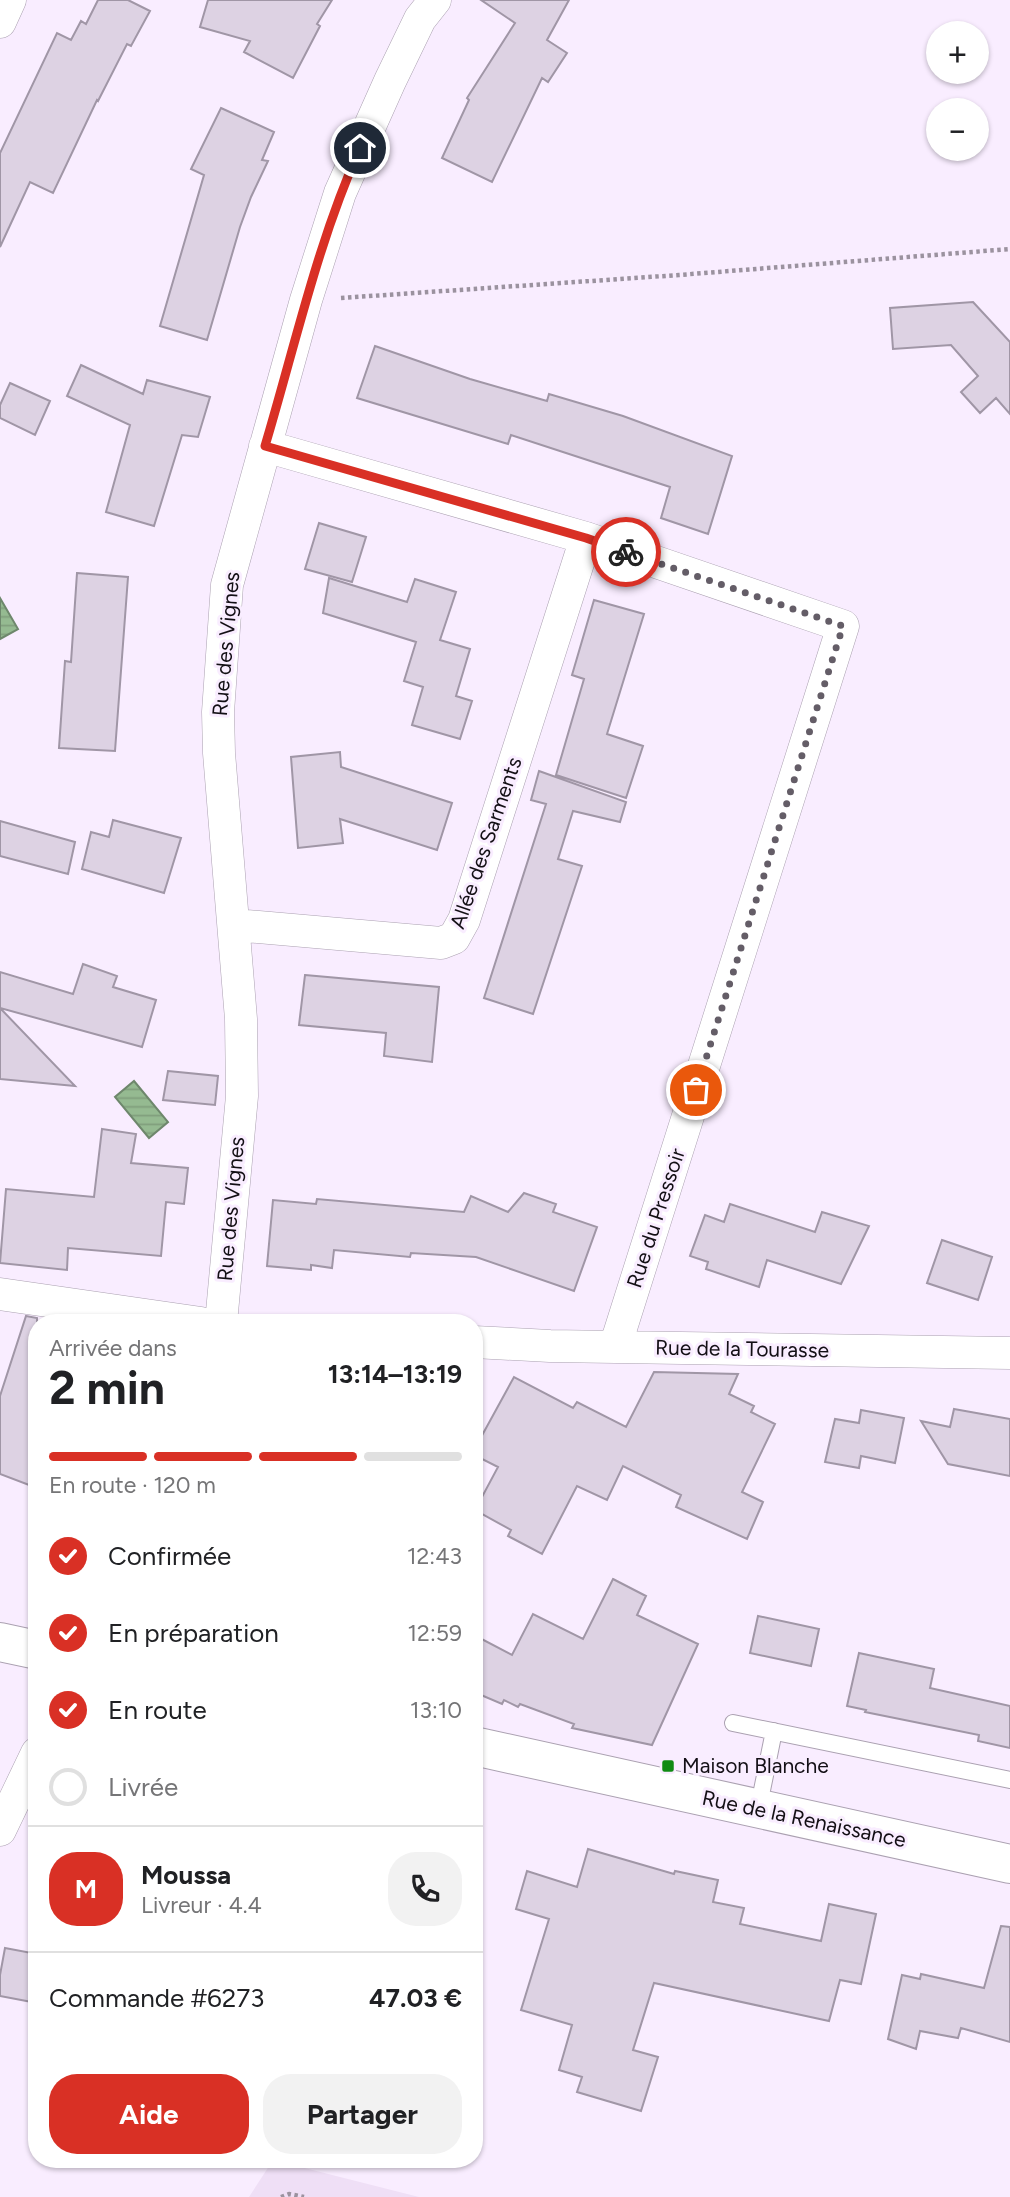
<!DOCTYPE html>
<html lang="fr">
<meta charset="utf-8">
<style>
:root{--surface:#fff;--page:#f2f2f2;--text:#202124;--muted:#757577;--line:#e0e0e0;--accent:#d93025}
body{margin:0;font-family:Figtree,sans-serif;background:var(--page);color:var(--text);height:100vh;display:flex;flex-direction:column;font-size:26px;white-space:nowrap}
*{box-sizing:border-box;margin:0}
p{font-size:23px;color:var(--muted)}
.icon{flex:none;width:38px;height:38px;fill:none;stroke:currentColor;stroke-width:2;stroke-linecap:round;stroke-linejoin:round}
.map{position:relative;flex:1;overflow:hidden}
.details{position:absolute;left:28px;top:1314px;width:455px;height:854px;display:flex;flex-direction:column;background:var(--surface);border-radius:28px;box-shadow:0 2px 5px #0004}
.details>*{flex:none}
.buttons{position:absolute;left:926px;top:21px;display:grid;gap:14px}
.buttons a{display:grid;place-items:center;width:63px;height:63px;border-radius:50%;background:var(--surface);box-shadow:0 2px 5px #0004;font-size:35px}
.pin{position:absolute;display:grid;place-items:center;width:60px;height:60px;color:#fff;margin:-30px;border:4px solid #fff;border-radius:50%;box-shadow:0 2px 7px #0007}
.courier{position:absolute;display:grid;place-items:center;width:70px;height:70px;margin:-35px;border:5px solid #d93025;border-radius:50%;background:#fff;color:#222;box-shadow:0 2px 9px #0007}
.head em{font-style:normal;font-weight:700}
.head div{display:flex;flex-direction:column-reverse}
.head{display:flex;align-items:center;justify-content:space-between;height:119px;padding:0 21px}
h1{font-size:46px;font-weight:700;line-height:52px}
.bar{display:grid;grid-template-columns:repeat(4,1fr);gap:10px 7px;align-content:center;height:84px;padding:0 21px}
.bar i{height:9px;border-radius:5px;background:var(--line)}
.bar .selected{background:var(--accent)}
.bar p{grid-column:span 4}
.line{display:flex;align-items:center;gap:18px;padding:0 21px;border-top:2px solid var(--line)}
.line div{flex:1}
.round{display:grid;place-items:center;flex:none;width:74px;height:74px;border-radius:28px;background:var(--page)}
ol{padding:0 21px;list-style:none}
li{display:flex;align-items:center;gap:21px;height:77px}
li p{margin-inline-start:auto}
li .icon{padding:7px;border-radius:50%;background:var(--accent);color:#fff;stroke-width:4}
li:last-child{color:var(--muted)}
li i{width:38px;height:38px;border:4px solid var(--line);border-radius:50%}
.primary-button{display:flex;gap:14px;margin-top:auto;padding:14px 21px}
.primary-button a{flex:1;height:80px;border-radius:28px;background:var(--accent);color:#fff;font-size:28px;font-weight:700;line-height:80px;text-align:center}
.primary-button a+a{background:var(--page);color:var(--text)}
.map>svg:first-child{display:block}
.built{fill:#efdff6}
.water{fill:url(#water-rules);stroke:#6e876c;stroke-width:2}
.building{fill:#ddd2e3;stroke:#a096a6;stroke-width:2}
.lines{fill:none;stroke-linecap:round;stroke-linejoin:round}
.service-casing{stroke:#aba1b1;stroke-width:18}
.minor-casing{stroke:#aba1b1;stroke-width:33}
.secondary-casing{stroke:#aba1b1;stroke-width:40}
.path{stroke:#9b929f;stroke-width:4.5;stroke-dasharray:3.5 3.5;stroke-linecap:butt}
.service{stroke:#fff;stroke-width:16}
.minor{stroke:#fff;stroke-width:32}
.secondary{stroke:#fff;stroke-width:38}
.done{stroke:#645d67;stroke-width:7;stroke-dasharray:0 12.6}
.route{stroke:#d93025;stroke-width:9}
.poi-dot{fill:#108b13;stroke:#f9edff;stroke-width:2.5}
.labels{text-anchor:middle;stroke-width:6;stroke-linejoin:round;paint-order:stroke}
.street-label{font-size:21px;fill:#130f15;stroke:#f9edff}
.poi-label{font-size:21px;fill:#130f15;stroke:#f9edff;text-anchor:start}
</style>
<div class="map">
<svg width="1010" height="2197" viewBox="0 0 1010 2197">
<defs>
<pattern id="water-rules" width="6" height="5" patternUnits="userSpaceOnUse" patternTransform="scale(1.75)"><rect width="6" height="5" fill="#95ba91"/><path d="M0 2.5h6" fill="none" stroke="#809f7c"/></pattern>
</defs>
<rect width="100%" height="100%" fill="#f9edff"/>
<path class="built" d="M273 2160 419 2197H249Z"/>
<path class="water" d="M0 598 18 629 0 639Z
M134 1081 168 1122 149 1138 115 1097Z"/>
<path class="building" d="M98 0H128L150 11 131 46 127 44 98 101 97 100 53 193 30 182 0 247V153L57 33 71 40 81 21 86 24Z
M208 0H332L317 24 320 26 293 78 244 52 250 41 200 27Z
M481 0H569L547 40 567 53 548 82 542 78 492 182 442 158 469 100 467 98 515 23Z
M221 108 274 132 262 160 268 161 251 197 240 227 207 340 160 326 204 175 191 169Z
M973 302 1010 342V414L996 398 980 413 961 392 978 376 951 345 893 349 890 308Z
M375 346 470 379 547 401 549 394 623 416 732 456 708 534 661 518 670 487 511 435 508 444 357 398Z
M81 365 143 394 147 380 210 397 198 437 182 435 154 526 106 512 130 425 67 396Z
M10 383 50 401 35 435 0 418V405Z
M319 523 366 537 352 582 305 569Z
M77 573 128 577 115 751 59 748 65 661 71 662Z
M329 578 407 602 415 579 456 592 440 640 470 649 456 696 472 701 460 739 412 725 423 687 404 681 416 642 323 613Z
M594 600 644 614 607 734 643 746 626 798 556 775 584 679 572 675Z
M340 752 341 767 452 803 437 850 340 819 343 843 298 848 291 757Z
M539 771 626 802 620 822 573 811 558 859 582 866 533 1014 484 998 546 804 531 800Z
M113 820 181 838 164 893 82 869 91 832 109 837Z
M0 821 75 842 68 874 0 856Z
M83 964 117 976 113 987 156 1000 142 1047 0 1008V972L73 994Z
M305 975 439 987 432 1062 384 1056 386 1033 299 1025Z
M0 1008 75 1086 0 1079Z
M168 1071 218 1076 215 1105 163 1100Z
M102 1129 136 1134 131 1163 188 1168 184 1204 166 1202 161 1256 68 1248 67 1270 0 1263 6 1189 94 1197Z
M524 1193 556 1204 553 1212 597 1227 574 1291 476 1257 411 1253 410 1257 334 1250 332 1268 311 1265V1270L267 1266 273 1200 316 1204 317 1199 464 1212 471 1196 508 1212Z
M730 1204 815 1232 822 1212 869 1226 841 1284 767 1260 759 1287 706 1269 708 1262 690 1256 705 1215 724 1222Z
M942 1240 992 1257 978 1300 927 1283Z
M26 1316 37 1318V1488L0 1474V1396Z
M654 1372 738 1374 729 1394 754 1406 751 1412 775 1424 742 1492 763 1502 747 1539 676 1507 681 1495 623 1466 607 1500 577 1486 542 1554 508 1536 511 1530 475 1510 498 1467 474 1455V1450L514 1377 573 1408 577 1402 626 1427Z
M954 1409 1010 1419V1476L948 1464 921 1421 950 1427Z
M861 1410 904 1418 895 1463 861 1456 859 1468 825 1462 835 1419 859 1423Z
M613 1579 646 1596 637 1615 698 1644 652 1745 572 1728 574 1724 520 1704 518 1707 504 1700 502 1704 474 1692V1635L512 1655 533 1614 583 1639Z
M758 1616 819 1629 811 1666 750 1653Z
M859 1653 934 1669 930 1688 1010 1706V1748L978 1741 979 1735 865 1712 866 1710 847 1706Z
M588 1849 674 1874 675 1871 718 1880 713 1902 744 1908 740 1924 821 1941 829 1904 876 1914 861 1984 840 1980 829 2021 654 1983 633 2050 658 2057 641 2111 577 2092 582 2077 559 2070 572 2025 521 2010 549 1919 516 1909 527 1871 577 1887Z
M1001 1926 1010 1927V2042L961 2028 958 2038 920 2031 916 2049 888 2039 902 1975 920 1979 921 1974 984 1988Z
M5 1948 37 1954V2003L0 1996V1975Z"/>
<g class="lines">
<g class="service-casing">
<path id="service" d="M733 1723 1010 1780
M758 1810 774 1731"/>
</g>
<g class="minor-casing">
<path id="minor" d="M0 22 10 0
M265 446 586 538 843 626 615 1347
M235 925 441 943 454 938 464 920 586 538
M0 1294 201 1323
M221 1323 242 1096 241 1019 219 753 218 712 227 585 306 300 340 193 390 81 420 19 435 0
M474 1342 550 1346 1010 1353
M0 1830 37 1753"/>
</g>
<g class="secondary-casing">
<path id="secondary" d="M0 1642 37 1650
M474 1746 1010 1864"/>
</g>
<path class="path" d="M341 298 679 275 1010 249
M281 2197 289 2194 304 2197"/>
<use href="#service" class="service"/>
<use href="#minor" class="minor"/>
<use href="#secondary" class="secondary"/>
</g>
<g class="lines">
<path class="done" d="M626 552 843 626 696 1090"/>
<path class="route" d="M360 148C317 244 295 346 265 446L586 538 626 552"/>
</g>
<rect class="poi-dot" x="661" y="1759" width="14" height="14" rx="3.5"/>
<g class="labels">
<g class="street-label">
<text transform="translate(226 644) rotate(-85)" y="7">Rue des Vignes</text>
<text transform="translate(486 843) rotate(-71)" y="7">Allée des Sarments</text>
<text transform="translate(231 1209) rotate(-85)" y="7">Rue des Vignes</text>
<text transform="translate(656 1218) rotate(-72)" y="7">Rue du Pressoir</text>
<text transform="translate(742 1349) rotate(1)" y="7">Rue de la Tourasse</text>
<text transform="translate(804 1819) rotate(12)" y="7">Rue de la Renaissance</text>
</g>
<g class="poi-label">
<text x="682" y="1773">Maison Blanche</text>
</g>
</g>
</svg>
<div class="buttons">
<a>+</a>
<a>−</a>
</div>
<div class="pin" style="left:696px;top:1090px;background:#ea580c"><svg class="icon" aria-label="bag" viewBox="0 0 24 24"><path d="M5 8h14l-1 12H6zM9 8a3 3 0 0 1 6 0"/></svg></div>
<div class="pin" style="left:360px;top:148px;background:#1f2937"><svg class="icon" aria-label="home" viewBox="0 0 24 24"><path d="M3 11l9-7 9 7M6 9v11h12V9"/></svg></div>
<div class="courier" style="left:626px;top:552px"><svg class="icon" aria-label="bike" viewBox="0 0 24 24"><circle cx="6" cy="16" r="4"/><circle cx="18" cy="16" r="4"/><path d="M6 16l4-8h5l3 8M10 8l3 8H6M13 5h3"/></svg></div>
<section class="details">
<div class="head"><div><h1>2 min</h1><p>Arrivée dans</p></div><em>13:14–13:19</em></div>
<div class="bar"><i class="selected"></i><i class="selected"></i><i class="selected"></i><i></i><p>En route · 120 m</p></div>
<ol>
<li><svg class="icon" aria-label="check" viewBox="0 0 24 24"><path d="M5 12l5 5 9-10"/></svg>Confirmée<p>12:43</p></li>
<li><svg class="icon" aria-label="check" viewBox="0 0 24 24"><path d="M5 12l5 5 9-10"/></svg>En préparation<p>12:59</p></li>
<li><svg class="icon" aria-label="check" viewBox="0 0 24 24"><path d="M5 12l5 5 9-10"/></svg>En route<p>13:10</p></li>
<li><i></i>Livrée</li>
</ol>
<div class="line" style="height:126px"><b class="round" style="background:var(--accent);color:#fff">M</b><div><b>Moussa</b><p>Livreur · 4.4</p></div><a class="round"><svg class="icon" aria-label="phone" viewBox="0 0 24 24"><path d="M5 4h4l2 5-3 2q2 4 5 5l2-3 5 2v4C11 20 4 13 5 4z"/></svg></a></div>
<div class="line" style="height:91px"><div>Commande #6273</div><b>47.03 €</b></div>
<div class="primary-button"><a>Aide</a><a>Partager</a></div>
</section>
</div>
